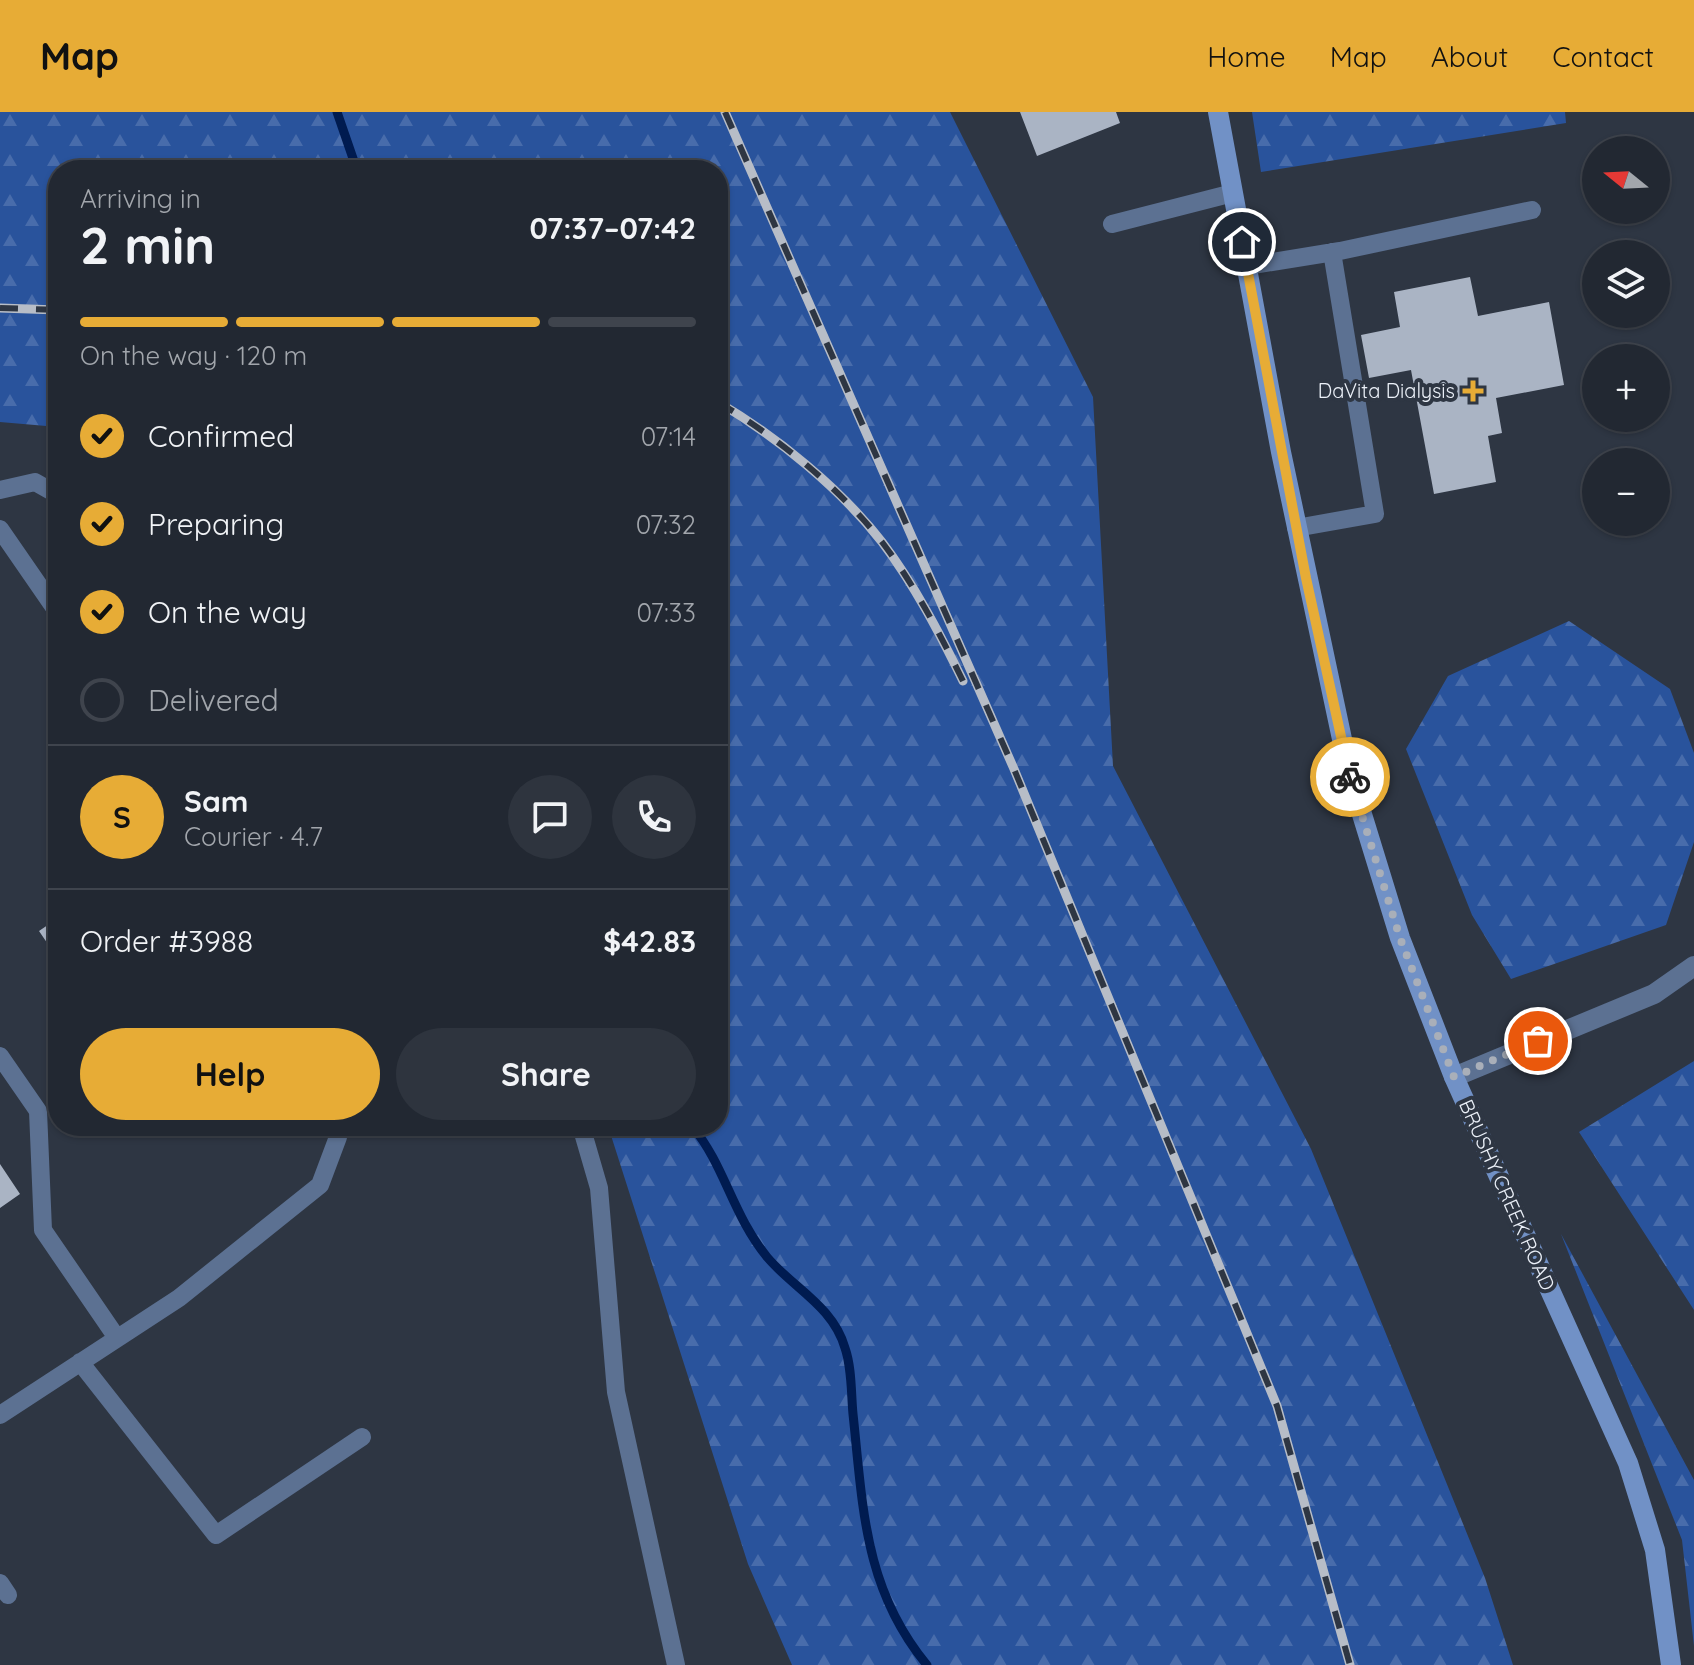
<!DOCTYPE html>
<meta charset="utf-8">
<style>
:root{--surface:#222832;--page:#2e343e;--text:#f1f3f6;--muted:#a2a6ac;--line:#3f444d;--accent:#e7ac36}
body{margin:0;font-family:Quicksand,sans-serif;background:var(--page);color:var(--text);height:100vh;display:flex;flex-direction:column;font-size:30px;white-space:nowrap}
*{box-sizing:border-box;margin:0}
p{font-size:26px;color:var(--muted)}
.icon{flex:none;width:44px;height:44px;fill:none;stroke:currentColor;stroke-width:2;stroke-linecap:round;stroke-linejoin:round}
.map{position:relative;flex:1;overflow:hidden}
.drawer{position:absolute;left:48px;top:48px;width:680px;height:976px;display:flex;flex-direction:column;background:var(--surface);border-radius:32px;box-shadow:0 2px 6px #0004,0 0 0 2px var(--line)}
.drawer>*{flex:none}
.needle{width:52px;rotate:288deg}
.buttons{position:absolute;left:1582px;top:24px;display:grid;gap:16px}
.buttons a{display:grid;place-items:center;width:88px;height:88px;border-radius:50%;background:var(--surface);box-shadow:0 2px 6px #0004,0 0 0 2px var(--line);font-size:40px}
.pin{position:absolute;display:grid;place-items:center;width:68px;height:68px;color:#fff;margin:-34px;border:4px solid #fff;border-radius:50%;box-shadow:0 2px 8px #0007}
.courier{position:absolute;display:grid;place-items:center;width:80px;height:80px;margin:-40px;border:6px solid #e7ac36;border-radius:50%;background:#fff;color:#222;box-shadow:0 2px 10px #0007}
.head em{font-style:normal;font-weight:700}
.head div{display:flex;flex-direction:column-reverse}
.head{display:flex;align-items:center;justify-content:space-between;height:136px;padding:0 32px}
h1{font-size:52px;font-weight:700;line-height:60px}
.bar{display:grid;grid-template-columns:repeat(4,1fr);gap:12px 8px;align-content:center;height:96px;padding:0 32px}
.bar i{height:10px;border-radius:6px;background:var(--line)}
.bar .on{background:var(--accent)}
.bar p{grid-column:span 4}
.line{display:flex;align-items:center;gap:20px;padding:0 32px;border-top:2px solid var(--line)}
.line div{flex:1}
.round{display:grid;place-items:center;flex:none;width:84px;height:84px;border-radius:42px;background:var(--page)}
ol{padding:0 32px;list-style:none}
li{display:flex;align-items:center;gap:24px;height:88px}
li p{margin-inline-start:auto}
li .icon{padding:8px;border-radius:50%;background:var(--accent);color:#111;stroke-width:4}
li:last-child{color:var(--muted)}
li i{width:44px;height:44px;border:4px solid var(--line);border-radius:50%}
.action{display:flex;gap:16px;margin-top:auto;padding:16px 32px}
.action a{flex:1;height:92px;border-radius:48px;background:var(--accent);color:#111;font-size:32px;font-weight:700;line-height:92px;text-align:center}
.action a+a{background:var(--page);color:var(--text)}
header{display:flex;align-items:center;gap:48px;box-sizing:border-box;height:112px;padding:0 40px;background:var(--accent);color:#111}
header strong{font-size:38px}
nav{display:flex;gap:44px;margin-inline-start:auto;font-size:28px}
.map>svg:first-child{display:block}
.forest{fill:url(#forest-firs)}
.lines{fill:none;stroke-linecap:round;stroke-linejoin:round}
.stream{stroke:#001b50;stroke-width:9}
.building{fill:#aab4c4}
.service{stroke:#5c7192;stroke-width:18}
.minor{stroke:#5c7192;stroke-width:20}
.secondary{stroke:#7191c6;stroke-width:20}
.rail-casing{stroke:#b7bdc7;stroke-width:9}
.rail{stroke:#2e3643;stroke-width:6;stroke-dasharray:18;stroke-linecap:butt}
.done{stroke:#a9afb9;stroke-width:8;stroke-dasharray:0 14.4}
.route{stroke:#e7ac36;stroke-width:10}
.poi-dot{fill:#e7ac36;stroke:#2e3643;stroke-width:3}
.labels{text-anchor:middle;stroke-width:8;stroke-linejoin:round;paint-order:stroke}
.poi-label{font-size:20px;fill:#ebf0f8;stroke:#2e3643;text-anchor:end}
.street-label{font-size:20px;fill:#ebf0f8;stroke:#2e3643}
</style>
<header>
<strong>Map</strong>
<nav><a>Home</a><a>Map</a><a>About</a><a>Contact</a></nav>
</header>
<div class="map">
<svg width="1694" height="1553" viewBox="0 0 1694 1553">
<defs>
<pattern id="forest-firs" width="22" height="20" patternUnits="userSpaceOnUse" patternTransform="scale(2)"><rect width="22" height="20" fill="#29539c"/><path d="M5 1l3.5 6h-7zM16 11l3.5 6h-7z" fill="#486cab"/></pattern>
</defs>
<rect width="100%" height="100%" fill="#2e3643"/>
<path class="forest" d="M0 0H950L1093 285 1113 654 1311 1037 1485 1466 1513 1553H792L748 1452 608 1014H718V58H58V315L0 310Z
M1252 0H1565L1566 11 1261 60Z
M1569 509 1670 577 1694 641V730L1666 813 1511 867 1472 803 1406 637 1448 564Z
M1694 949V1198L1579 1020Z
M1561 1122 1694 1368V1534L1682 1428Z"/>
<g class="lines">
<path class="stream" d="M337 0 357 58
M692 1014C725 1054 732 1102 767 1145 793 1176 833 1194 845 1236 852 1256 851 1281 853 1302 863 1395 864 1477 927 1553"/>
</g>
<path class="building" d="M1020 0H1116L1120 11 1037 44Z
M1470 165 1478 204 1549 190 1564 273 1496 286 1502 321 1488 324 1496 370 1434 382 1411 258 1369 266 1361 223 1400 215 1394 180Z
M58 806V847L39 819Z
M0 1052 20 1082 0 1096Z"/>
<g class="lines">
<path class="service" d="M1112 112 1233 81
M1247 154 1340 139 1532 98
M0 378 35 370 58 383
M1296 416 1375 402 1332 140
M0 417 58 501
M0 944 38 999 43 1118 117 1226
M581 1014 599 1076 616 1280 676 1553
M80 1250 216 1423 362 1325
M0 1303 179 1186 320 1073 338 1025V1014
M0 1471 8 1483"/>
<path class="minor" d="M1454 965 1654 882 1694 854"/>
<path class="secondary" d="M1218 0 1281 340 1349 660 1400 826 1454 965 1628 1351 1655 1438 1671 1553"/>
<g class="rail-casing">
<path id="rail" d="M725 0 1014 657 1277 1294 1350 1553
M0 196 58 198
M718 290C777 325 840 376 882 430 914 472 940 522 963 569"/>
</g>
<use href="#rail" class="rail"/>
</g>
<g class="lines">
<path class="done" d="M1350 665 1400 826 1454 965 1538 929"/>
<path class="route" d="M1242 130 1306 466 1350 665"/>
</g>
<path class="poi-dot" d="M1469 267h8v8h8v8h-8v8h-8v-8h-8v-8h8z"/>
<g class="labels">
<g class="poi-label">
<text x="1455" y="286">DaVita Dialysis</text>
</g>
<g class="street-label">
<text transform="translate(1507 1083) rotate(66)" y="7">BRUSHY CREEK ROAD</text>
</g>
</g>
</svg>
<div class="buttons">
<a><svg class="needle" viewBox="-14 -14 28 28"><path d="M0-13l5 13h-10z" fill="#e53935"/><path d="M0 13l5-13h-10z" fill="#a2a6ac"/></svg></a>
<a><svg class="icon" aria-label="layers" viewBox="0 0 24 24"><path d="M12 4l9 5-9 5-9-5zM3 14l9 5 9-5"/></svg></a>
<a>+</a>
<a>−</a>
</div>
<div class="pin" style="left:1538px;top:929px;background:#ea580c"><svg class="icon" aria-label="bag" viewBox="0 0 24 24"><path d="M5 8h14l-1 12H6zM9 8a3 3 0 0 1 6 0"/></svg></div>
<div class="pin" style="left:1242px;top:130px;background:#1f2937"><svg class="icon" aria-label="home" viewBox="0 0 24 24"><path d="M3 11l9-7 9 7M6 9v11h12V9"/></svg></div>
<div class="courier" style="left:1350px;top:665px"><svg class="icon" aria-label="bike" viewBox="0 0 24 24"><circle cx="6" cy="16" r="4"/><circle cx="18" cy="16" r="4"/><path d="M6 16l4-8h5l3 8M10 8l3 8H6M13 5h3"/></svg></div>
<section class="drawer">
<div class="head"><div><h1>2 min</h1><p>Arriving in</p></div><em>07:37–07:42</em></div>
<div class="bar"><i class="on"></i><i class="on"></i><i class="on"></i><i></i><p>On the way · 120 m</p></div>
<ol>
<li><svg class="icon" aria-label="check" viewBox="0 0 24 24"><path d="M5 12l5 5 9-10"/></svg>Confirmed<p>07:14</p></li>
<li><svg class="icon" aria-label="check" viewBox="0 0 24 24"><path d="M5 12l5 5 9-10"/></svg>Preparing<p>07:32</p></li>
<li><svg class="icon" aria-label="check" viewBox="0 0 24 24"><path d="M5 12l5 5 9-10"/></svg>On the way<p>07:33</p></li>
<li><i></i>Delivered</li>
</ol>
<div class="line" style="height:144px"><b class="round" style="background:var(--accent);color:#111">S</b><div><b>Sam</b><p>Courier · 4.7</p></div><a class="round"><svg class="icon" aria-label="chat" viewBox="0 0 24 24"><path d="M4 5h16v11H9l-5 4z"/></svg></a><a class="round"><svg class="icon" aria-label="phone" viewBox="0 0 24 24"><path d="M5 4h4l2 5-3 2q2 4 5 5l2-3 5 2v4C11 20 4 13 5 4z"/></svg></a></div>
<div class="line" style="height:104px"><div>Order #3988</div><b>$42.83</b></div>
<div class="action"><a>Help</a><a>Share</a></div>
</section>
</div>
